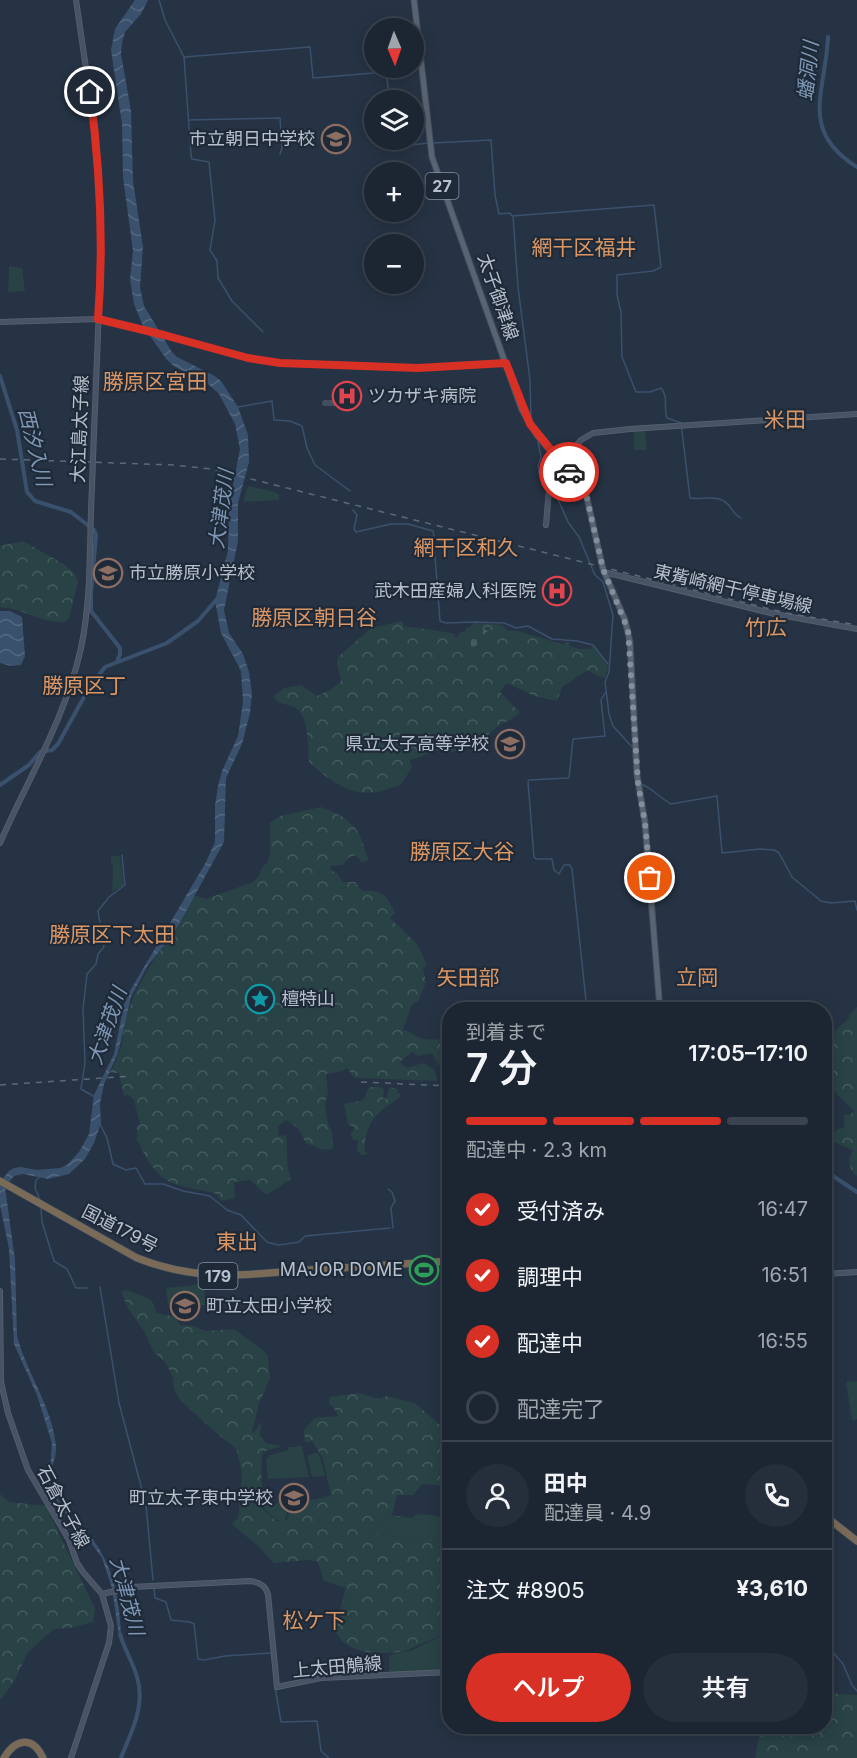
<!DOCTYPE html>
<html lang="ja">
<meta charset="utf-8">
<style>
:root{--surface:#1c2633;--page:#252e3b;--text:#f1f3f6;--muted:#a0a5ac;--line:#3a434e;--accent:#d93025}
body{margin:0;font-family:Inter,"Noto Sans JP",sans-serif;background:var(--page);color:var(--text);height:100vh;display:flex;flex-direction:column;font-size:22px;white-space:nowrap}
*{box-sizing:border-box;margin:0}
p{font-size:20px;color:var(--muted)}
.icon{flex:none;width:33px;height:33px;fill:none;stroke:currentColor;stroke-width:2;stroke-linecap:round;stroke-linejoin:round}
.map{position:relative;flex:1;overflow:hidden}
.sheet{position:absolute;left:442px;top:1002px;width:390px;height:732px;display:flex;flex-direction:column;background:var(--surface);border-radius:24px;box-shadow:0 3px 15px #0003,0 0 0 2px var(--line)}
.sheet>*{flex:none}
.needle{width:39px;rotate:178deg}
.buttons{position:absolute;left:364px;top:18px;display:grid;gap:12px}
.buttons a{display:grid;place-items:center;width:60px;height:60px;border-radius:50%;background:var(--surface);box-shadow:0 3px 15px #0003,0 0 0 2px var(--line);font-size:30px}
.pin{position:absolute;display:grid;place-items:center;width:51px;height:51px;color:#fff;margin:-26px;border:3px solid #fff;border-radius:50%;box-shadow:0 2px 6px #0007}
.courier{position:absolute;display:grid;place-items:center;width:60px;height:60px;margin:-30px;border:4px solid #d93025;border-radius:50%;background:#fff;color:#222;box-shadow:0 2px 8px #0007}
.overview em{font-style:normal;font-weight:600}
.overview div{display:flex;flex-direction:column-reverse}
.overview{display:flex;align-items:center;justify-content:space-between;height:102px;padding:0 24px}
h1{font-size:39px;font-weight:600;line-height:45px}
.bar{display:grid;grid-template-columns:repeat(4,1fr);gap:9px 6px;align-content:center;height:72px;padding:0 24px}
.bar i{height:8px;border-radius:4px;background:var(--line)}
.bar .current{background:var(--accent)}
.bar p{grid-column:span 4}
.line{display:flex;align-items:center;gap:15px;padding:0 24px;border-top:2px solid var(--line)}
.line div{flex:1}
.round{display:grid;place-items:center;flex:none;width:63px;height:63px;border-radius:32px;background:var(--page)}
ol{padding:0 24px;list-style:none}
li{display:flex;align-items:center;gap:18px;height:66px}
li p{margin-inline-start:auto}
li .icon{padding:6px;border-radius:50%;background:var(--accent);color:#fff;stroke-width:4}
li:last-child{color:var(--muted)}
li i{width:33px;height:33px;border:3px solid var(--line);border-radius:50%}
.primary-button{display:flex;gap:12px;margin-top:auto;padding:12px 24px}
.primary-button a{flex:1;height:69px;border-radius:36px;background:var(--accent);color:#fff;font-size:24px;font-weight:600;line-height:69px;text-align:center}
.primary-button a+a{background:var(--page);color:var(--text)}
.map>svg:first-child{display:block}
.green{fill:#284245}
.forest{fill:url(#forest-crowns)}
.cemetery{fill:url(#cemetery-stones)}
.water{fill:url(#water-waves)}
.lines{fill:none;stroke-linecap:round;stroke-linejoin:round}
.stream{stroke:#3a516d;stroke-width:1.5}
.river{stroke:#3a516d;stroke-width:4}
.taxiway{stroke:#414e5f;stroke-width:6}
.secondary-casing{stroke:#586370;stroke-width:6}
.primary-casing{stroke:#444e5c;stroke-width:7}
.highway-casing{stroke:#45505e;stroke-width:8}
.secondary{stroke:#485466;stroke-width:4.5}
.primary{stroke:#586473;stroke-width:5}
.highway{stroke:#796b57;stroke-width:7}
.rail{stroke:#5c697a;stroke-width:1.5;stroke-dasharray:6 6;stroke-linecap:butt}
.secondary-bridge-casing{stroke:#586370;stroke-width:6;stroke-linecap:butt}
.secondary-bridge{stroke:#485466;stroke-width:4.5}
.done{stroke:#848f9d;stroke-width:6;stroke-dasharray:0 10.8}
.route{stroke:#d93025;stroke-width:8}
.labels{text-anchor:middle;stroke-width:4.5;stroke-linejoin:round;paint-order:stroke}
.shield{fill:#1f2a39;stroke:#8993a1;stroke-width:1.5}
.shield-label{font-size:16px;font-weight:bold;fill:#b7c0cd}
.poi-label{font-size:18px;fill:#b7c0cd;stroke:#1f2a39;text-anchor:end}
.street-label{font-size:18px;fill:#b7c0cd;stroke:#1f2a39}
.water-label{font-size:20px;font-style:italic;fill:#7d97b5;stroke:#1f2a39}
.quarter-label{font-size:21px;fill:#db9664;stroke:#1f2a39}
</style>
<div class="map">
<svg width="857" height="1758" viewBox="0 0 857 1758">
<defs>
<pattern id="forest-crowns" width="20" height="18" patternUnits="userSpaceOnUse" patternTransform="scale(1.5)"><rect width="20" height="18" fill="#284245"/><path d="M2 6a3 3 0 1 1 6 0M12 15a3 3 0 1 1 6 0" fill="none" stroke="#455c5f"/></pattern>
<pattern id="cemetery-stones" width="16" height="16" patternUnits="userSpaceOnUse" patternTransform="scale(1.5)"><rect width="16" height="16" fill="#284245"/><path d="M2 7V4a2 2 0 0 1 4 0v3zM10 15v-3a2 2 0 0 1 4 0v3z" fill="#455c5f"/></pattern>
<pattern id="water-waves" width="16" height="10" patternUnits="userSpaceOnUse" patternTransform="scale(1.5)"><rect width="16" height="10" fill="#3a516d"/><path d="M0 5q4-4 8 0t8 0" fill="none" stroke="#546881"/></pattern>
</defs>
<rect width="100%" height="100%" fill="#263344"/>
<path class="green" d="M9 266 22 268 25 291 8 292Z
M634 431H645L647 450H634Z
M248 486 275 492 279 495V500L243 502Z
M120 855 124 885 112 892 113 866 111 864V857Z
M204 1284 205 1305 180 1307 168 1304 166 1288Z
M857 1381V1419L852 1420 846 1382Z
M298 1445 302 1446 309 1477 268 1479 266 1460 270 1455 288 1450 289 1447H297Z
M317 1452 320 1457 325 1476 312 1477 307 1456Z
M279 1503 289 1504 285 1520H276L263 1507V1505Z
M417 1514 432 1515 450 1520V1550L448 1542 413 1543 405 1539 374 1533 377 1524 391 1516 411 1518Z
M450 1629V1669L389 1673V1657L392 1654 410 1651 439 1637 446 1630Z"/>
<path class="forest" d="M23 541 65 565 75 574 78 581 69 618 65 622C43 624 22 608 0 607V546Z
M402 621 404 626 453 633 455 637 459 636V633L465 631 466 628 483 623 502 625 507 630 518 631 562 644 569 642 570 646 579 649H590L593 646 602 656 608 668 605 678 597 676 588 670 562 687 557 701 534 696 507 683 500 692 520 712 512 719 500 725 474 746 452 752 442 749 410 760 412 767C409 771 406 778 402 783 399 787 390 788 385 790 354 800 331 782 309 762 308 748 309 713 294 707 285 703 280 705 273 697L284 688 301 685 317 696 330 690 341 681 337 664 338 657 371 628Z
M321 807C338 813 355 822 362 840 364 847 365 853 369 859L362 863 356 855 349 857 343 865 331 866 330 870 337 873 343 882H355L362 891C383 890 386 894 395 913L390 918 418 945 427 965 423 968 426 982 419 1000 412 1005 403 1029 422 1039 450 1040V1080L441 1073V1066L437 1063 432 1053 418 1056 412 1052 400 1062 407 1068 423 1063 434 1069 438 1081 355 1078 347 1068 339 1072 326 1074 328 1094 325 1103 328 1124 332 1132 333 1148 330 1150 321 1149 306 1143 298 1128 286 1120 278 1126 279 1136 286 1135C288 1150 285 1164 291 1179L268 1194 264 1193 250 1180 234 1182 235 1198 222 1201 216 1194C201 1189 180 1188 166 1180 152 1171 143 1152 136 1138L138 1137 136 1128 140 1124 134 1100 129 1095 124 1096 119 1073H109L113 1068 121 1048 126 1017 135 993 154 959 175 933 193 895 206 899 253 882C262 876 259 868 267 863L270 853V823L280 816Z
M857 1007V1176C849 1171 847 1158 853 1150L834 1142 833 1134 838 1129 844 1128V1115H850L854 1111C847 1102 837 1098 833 1087H827L825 1090V1040L849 1018V1015Z
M369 1087H381L384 1090 383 1098 386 1099 389 1087 398 1089 397 1093 401 1094C398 1101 393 1102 387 1106 371 1118 364 1131 365 1151L368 1154 362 1155 357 1150 358 1140H353L350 1133 354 1131 353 1126 348 1125 344 1104 363 1100Z
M128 1290 151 1300 157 1313 175 1317 180 1325 194 1326 206 1331 234 1329 264 1351 268 1356 270 1378 259 1404 252 1432 253 1433 262 1422 260 1435 266 1443 282 1446 263 1452C259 1470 264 1490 262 1508L276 1521 287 1520 291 1508 303 1502 331 1496 323 1459 312 1441 307 1443 305 1442 304 1430 315 1418 338 1416 332 1405H329L330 1397 358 1393 379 1399 387 1396 415 1403 440 1425 450 1428V1483L445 1486 422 1484 413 1495H397L392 1515 412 1518 391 1516 377 1524 374 1533 405 1539 413 1543 448 1542 450 1628 445 1630 439 1636 403 1652 385 1653 365 1652 353 1648 343 1642 334 1630 346 1588 324 1581 318 1562 309 1560 274 1563 257 1545 234 1526 232 1523 238 1518 242 1473 236 1448 221 1437 180 1400 174 1389 173 1377 165 1362 153 1351 145 1333 128 1308 121 1291Z
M0 1494 9 1502 46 1506 95 1609 93 1622 70 1628 54 1629 28 1652 14 1682 0 1700Z
M825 1693 857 1695V1758H755L760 1731 764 1727 825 1726Z"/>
<path class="cemetery" d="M473 623H479L480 627 488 631 484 634 486 638 484 644 477 645 470 649 463 641Z"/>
<path class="water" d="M135 0H148L141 14 125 32 122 43 121 54 131 111 133 181 143 247 140 287 144 306 172 352 177 357 213 375 221 381 238 407 248 435 249 462 238 503V541L224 610 229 633 243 654 249 672 252 694 250 713 242 744 226 778 224 842 173 935 148 965 131 997 118 1053 104 1084 100 1104 101 1123 94 1143 85 1159 69 1174 48 1179 23 1174 14 1176 5 1187 15 1260 17 1336C27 1374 53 1408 56 1447 57 1460 46 1475 51 1487 59 1505 76 1520 88 1534 113 1562 120 1600 121 1637L118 1630 112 1588 102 1558 89 1540 60 1507 49 1485 52 1443 37 1395 14 1344 9 1249 0 1205V1182L9 1171 14 1168 21 1167 37 1170 60 1168 67 1165 79 1152 89 1134 94 1095 114 1054 124 1005 130 991 206 862 215 842V806L218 786 222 771 238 736 243 702 241 671 221 633 215 601 228 551 229 505 240 449 235 424 219 394 206 382 175 367 167 360 143 326 134 304 130 279 133 251 123 177 122 124 111 50 115 29Z
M0 611H10L22 617 25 656 21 665 11 666 0 663Z"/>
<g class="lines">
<path class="stream" d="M159 0 165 20 184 57 191 155 192 159 209 162 215 220 210 250 217 261 218 278 232 301 263 332
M184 57 310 47 313 78 386 72 390 100
M189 120 280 118 282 148 280 154
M394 140 395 147 428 143
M433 143 491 140 495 195 499 214 510 213 512 216 654 205 661 267 653 271 617 275V295L621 312 622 357 636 392H650L661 388C669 397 663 408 667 418L681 423 690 498C699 500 715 495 724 501 732 506 732 514 741 518
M513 216 518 287 530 380 531 420
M238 407 272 401 274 420 290 421 302 426 307 448 315 465 350 491
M538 441 541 457 538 466 539 474 553 488 568 522 579 537 595 575 603 582 613 615 609 672 605 682 609 714 613 726 633 748
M353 510 357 515 354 529 356 532 391 524H408L433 531 434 538
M434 543 440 621 446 623 474 622 504 623 516 628 528 626 552 639 577 641 593 645 608 664
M641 784C652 788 660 798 671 804L717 796 722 853 760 849 774 850 779 853 792 877 821 901 831 903 855 901 857 910
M587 1010 572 869 570 865H564L559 874 554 870 552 859H536L534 857 528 782 529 780 569 778 573 739 605 736 601 700 605 693
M95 1097 81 1089 85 1063 83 1009 87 974 96 964 98 954 104 947 98 911 109 897 125 885 122 855
M100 1124 107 1138 113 1164 126 1170 136 1168 145 1184H163L183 1191 210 1196 227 1210 241 1215 267 1242 278 1245 286 1244 299 1242 305 1236 390 1228
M40 1177 36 1180 35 1188 41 1202
M388 1189 392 1192 395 1201 391 1208 393 1228
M41 1208 42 1222 54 1261 67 1269 76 1288H87
M100 1287 119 1403 146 1505 153 1580
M154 1588 155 1598 166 1602 171 1620 190 1622 194 1624 198 1659 204 1660 225 1656 271 1653
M825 1643 843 1664 852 1685 857 1691
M275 1687 281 1722 317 1721 321 1751 329 1758"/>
<path class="river" d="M828 37C826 91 798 130 857 167
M0 376 17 430 27 492 35 501 71 512 94 530 96 535 91 593V611L120 648V654L117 662
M0 785 29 765 40 752 52 750 58 744 89 688 105 667 167 643 198 621 217 599
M825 1174 833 1176 857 1192
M120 1634C124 1649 133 1662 137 1677 146 1706 131 1732 121 1758"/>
<path class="taxiway" d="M325 403H338"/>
<g class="secondary-casing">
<path id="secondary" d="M76 0 93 116 100 199 101 260 94 432
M0 322 98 319 164 335 248 358 280 363 430 368 506 363
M546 525 549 489 554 471 581 440 593 433 630 429 857 414
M604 572 775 614 857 629
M0 843C28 779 66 717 81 648 92 596 89 541 92 487
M825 1274 857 1272
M0 1291 1 1382 8 1413 28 1470 69 1540 77 1563 83 1572 102 1594 111 1626 109 1643 71 1758
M102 1594 132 1587 250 1581C259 1582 265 1585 268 1594L277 1687 321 1678 450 1672"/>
</g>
<g class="primary-casing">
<path id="primary" d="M414 0 432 157 522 410 537 435 586 494 603 569 625 620 630 642 637 775 645 823 660 1010"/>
</g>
<g class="highway-casing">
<path id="highway" d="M0 1181 137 1258C197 1282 246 1275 308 1270 356 1267 403 1264 450 1261
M825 1516 857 1541
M4 1758C16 1738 33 1736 43 1758"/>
</g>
<use href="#secondary" class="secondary"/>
<use href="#primary" class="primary"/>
<use href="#highway" class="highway"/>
<path class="rail" d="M0 459 174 465 211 469 786 613 857 625
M361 1082 450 1086
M0 1085 132 1076
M825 1104 836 1105"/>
<g class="secondary-bridge-casing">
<path id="secondary-bridge" d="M92 487 94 432"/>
</g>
<use href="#secondary-bridge" class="secondary-bridge"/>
</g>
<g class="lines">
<path class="done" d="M569 472 586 494 603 569 628 630 638 783 645 823 650 878"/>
<path class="route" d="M90 92C100 168 104 243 98 319L164 335 248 358 280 363 418 368 506 363 530 424 569 472"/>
</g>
<defs>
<g id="school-ring" transform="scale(1.5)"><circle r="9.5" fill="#1f2a39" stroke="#8d6e63" stroke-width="1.5"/><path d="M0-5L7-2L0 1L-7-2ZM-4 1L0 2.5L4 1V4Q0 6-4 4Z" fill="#8d6e63"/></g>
<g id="hospital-ring" transform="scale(1.5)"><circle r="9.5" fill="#1f2a39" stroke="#e0444e" stroke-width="1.5"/><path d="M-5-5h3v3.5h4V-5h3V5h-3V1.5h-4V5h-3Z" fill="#e0444e"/></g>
<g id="sight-ring" transform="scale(1.5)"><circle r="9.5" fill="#1f2a39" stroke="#0f9aa8" stroke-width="1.5"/><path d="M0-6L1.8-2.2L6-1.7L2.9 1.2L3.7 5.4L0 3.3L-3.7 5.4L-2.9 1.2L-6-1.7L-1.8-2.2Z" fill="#0f9aa8"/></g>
<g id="stadium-ring" transform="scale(1.5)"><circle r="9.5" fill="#1f2a39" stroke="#2e9e5b" stroke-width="1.5"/><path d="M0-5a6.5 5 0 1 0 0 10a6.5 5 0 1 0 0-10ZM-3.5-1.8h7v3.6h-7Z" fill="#2e9e5b"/></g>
</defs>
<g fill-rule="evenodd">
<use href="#school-ring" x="336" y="139"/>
<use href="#hospital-ring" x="347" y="396"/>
<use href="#school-ring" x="108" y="573"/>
<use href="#hospital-ring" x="557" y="591"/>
<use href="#school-ring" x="510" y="744"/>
<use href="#sight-ring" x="260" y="999"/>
<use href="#stadium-ring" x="424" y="1270"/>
<use href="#school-ring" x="185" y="1306"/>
<use href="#school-ring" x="294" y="1498"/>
</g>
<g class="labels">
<g class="shield">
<rect x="425.5" y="173" width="33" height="26" rx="4.5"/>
<rect x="198.5" y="1263" width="39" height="26" rx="4.5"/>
</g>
<g class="shield-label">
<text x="442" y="192">27</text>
<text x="218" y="1282">179</text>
</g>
<g class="poi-label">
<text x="315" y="145">市立朝日中学校</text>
<text x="368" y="402" text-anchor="start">ツカザキ病院</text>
<text x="129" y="579" text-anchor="start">市立勝原小学校</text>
<text x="536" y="597">武木田産婦人科医院</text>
<text x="489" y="750">県立太子高等学校</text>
<text x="281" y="1005" text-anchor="start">檀特山</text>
<text x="403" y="1276">MAJOR DOME</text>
<text x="206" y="1312" text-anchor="start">町立太田小学校</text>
<text x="273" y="1504">町立太子東中学校</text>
</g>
<g class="street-label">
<text transform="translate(498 297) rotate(71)" y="6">太子御津線</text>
<text transform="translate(80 429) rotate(-88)" y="6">大江島太子線</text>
<text transform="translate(733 589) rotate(13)" y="6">東觜崎網干停車場線</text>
<text transform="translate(120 1229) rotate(27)" y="6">国道179号</text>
<text transform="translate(63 1507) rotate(62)" y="6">石倉太子線</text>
<text transform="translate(337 1667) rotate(-5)" y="6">上太田鵤線</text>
</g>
<g class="water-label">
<text transform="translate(808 71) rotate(-84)" y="7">蟠洞川</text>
<text transform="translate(35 447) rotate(76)" y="7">西汐入川</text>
<text transform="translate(221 509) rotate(-83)" y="7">大津茂川</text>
<text transform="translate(107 1026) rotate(-71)" y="7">大津茂川</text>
<text transform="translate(127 1596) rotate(75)" y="7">大津茂川</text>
</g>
<g class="quarter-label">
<text x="584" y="255">網干区福井</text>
<text x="155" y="389">勝原区宮田</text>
<text x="785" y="427">米田</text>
<text x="466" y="555">網干区和久</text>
<text x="314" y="625">勝原区朝日谷</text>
<text x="766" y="635">竹広</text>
<text x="84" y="693">勝原区丁</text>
<text x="462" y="859">勝原区大谷</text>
<text x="112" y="942">勝原区下太田</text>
<text x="468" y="985">矢田部</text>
<text x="697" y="985">立岡</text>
<text x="237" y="1249">東出</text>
<text x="314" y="1628">松ケ下</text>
</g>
</g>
</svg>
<div class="buttons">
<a><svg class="needle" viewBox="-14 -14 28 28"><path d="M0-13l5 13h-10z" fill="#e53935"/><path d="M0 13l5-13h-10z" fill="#a0a5ac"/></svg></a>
<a><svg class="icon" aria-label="layers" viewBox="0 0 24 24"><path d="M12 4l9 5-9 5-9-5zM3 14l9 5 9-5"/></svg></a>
<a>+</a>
<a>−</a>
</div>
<div class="pin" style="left:650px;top:878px;background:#ea580c"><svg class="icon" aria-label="bag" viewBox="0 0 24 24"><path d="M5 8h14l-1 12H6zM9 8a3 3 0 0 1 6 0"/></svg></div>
<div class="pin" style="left:90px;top:92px;background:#1f2937"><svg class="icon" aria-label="home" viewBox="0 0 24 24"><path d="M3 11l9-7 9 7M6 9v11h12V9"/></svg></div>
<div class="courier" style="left:569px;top:472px"><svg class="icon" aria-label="car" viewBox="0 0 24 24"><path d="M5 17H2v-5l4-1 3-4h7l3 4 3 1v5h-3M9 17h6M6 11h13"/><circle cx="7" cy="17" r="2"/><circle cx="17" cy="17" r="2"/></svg></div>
<section class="sheet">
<div class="overview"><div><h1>7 分</h1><p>到着まで</p></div><em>17:05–17:10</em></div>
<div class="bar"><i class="current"></i><i class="current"></i><i class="current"></i><i></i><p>配達中 · 2.3 km</p></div>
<ol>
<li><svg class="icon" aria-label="check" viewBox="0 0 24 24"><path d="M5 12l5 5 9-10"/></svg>受付済み<p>16:47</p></li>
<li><svg class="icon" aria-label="check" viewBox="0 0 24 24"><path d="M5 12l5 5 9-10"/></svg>調理中<p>16:51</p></li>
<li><svg class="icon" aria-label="check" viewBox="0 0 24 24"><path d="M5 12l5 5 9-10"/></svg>配達中<p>16:55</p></li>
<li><i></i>配達完了</li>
</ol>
<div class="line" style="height:108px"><a class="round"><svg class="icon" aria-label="person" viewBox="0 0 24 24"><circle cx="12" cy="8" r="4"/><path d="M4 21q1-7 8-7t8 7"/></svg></a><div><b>田中</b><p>配達員 · 4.9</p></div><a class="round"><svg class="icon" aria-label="phone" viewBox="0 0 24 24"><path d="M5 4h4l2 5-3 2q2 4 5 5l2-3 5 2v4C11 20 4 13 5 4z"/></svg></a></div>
<div class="line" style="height:78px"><div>注文 #8905</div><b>¥3,610</b></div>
<div class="primary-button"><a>ヘルプ</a><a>共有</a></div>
</section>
</div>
